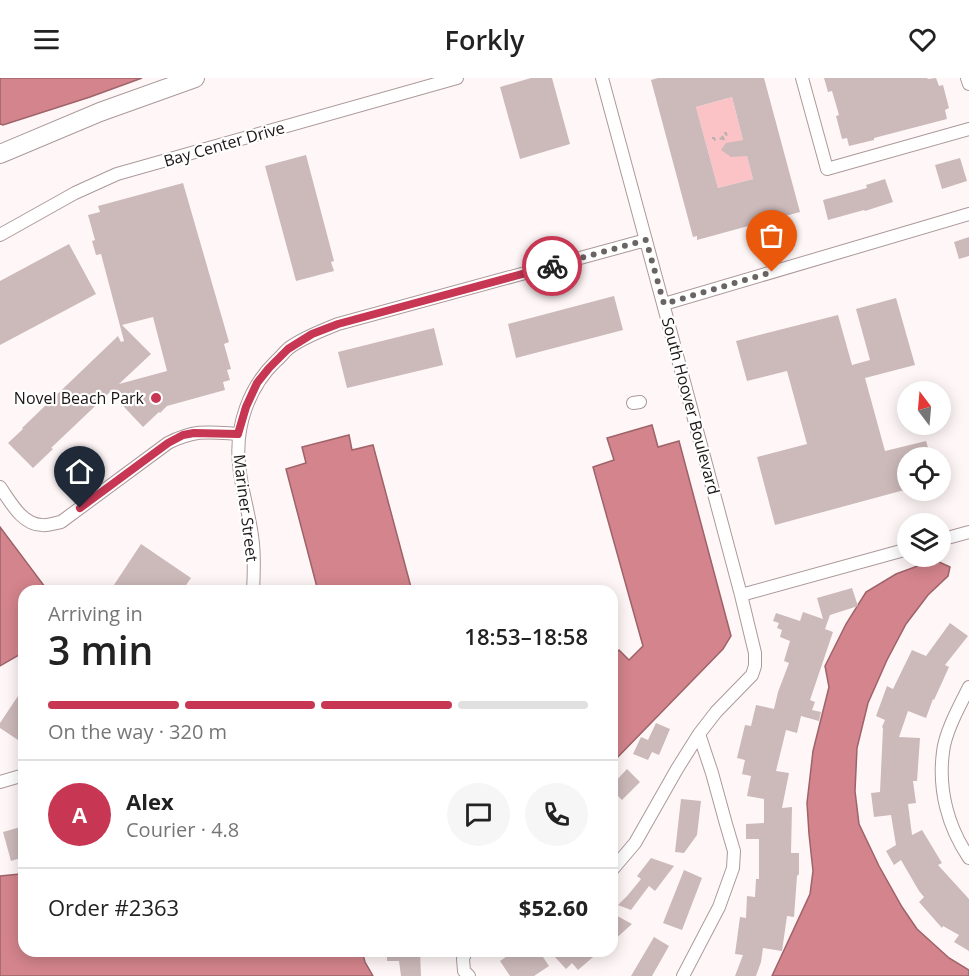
<!DOCTYPE html>
<meta charset="utf-8">
<style>
:root{--surface:#fff;--page:#f6f6f6;--text:#222;--muted:#767676;--line:#e0e0e0;--accent:#c73754}
body{margin:0;font-family:"Open Sans",sans-serif;background:var(--page);color:var(--text);height:100vh;display:flex;flex-direction:column;font-size:22px;white-space:nowrap}
*{box-sizing:border-box;margin:0}
p{font-size:20px;color:var(--muted)}
.icon{flex:none;width:33px;height:33px;fill:none;stroke:currentColor;stroke-width:2;stroke-linecap:round;stroke-linejoin:round}
.map{position:relative;flex:1;overflow:hidden}
.drawer{position:absolute;left:18px;top:507px;width:600px;height:372px;display:flex;flex-direction:column;background:var(--surface);border-radius:18px;box-shadow:0 3px 15px #0003}
.drawer>*{flex:none}
.needle{width:39px;rotate:344deg}
.fabs{position:absolute;left:897px;top:303px;display:grid;gap:12px}
.fabs a{display:grid;place-items:center;width:54px;height:54px;border-radius:50%;background:var(--surface);box-shadow:0 3px 15px #0003;font-size:30px}
.pin{position:absolute;display:grid;place-items:center;width:51px;height:51px;color:#fff;margin:-62px -26px;border-radius:50% 50% 50% 0;rotate:-45deg;box-shadow:0 0 6px #0007}
.pin .icon{rotate:45deg}
.courier{position:absolute;display:grid;place-items:center;width:60px;height:60px;margin:-30px;border:4px solid #c73754;border-radius:50%;background:#fff;color:#222;box-shadow:0 2px 8px #0007}
.summary em{font-style:normal;font-weight:600}
.summary div{display:flex;flex-direction:column-reverse}
.summary{display:flex;align-items:center;justify-content:space-between;height:102px;padding:0 30px}
h1{font-size:39px;font-weight:600;line-height:45px}
.bar{display:grid;grid-template-columns:repeat(4,1fr);gap:9px 6px;align-content:center;height:72px;padding:0 30px}
.bar i{height:8px;border-radius:4px;background:var(--line)}
.bar .active{background:var(--accent)}
.bar p{grid-column:span 4}
.line{display:flex;align-items:center;gap:15px;padding:0 30px;border-top:2px solid var(--line)}
.line div{flex:1}
.round{display:grid;place-items:center;flex:none;width:63px;height:63px;border-radius:32px;background:var(--page)}
header{display:flex;justify-content:space-between;align-items:center;height:78px;padding:0 30px;background:var(--surface);font-size:27px;font-weight:600}
.map>svg:first-child{display:block}
.green{fill:#fbc3c6}
.water{fill:#d4848c;stroke:#9d6369;stroke-width:1.5}
.building{fill:#ccb9ba;fill-rule:evenodd}
.lines{fill:none;stroke-linecap:round;stroke-linejoin:round}
.minor-casing{stroke:#ac999a;stroke-width:14}
.highway-casing{stroke:#ac999a;stroke-width:20}
.path{stroke:#b8b0b0;stroke-width:2;stroke-dasharray:4.5 4.5;stroke-linecap:butt}
.minor{stroke:#fff;stroke-width:12}
.highway{stroke:#fff;stroke-width:18}
.done{stroke:#6b6465;stroke-width:6;stroke-dasharray:0 10.8}
.route{stroke:#c73754;stroke-width:8}
.poi-dot{fill:#c73754;stroke:#fff;stroke-width:2}
.labels{text-anchor:middle;stroke-width:4.5;stroke-linejoin:round;paint-order:stroke}
.street-label{font-size:16px;fill:#1c1516;stroke:#fff}
.poi-label{font-size:16px;fill:#1c1516;stroke:#fff;text-anchor:end}
</style>
<header><svg class="icon" aria-label="menu" viewBox="0 0 24 24"><path d="M4 6h16M4 12h16M4 18h16"/></svg>Forkly<svg class="icon" aria-label="heart" viewBox="0 0 24 24"><path d="M12 20l-8-8c-3-5 5-10 8-4 3-6 11-1 8 4z"/></svg></header>
<div class="map">
<svg width="969" height="898" viewBox="0 0 969 898">
<rect width="100%" height="100%" fill="#fff7f7"/>
<path class="green" d="M732 19 753 101 718 110 696 29Z"/>
<path class="water" d="M0 0H142L90 19 3 47 0 46Z
M652 347 658 369 679 363 731 558 723 571 612 685V579L619 572 629 582 643 568 593 389 614 382 607 360Z
M349 357 352 372 373 367 412 513H318L286 391 306 385 302 369Z
M0 449 48 513H24V574L0 588Z
M939 484 950 489 948 498 928 517 906 546 887 582 868 625 857 670 855 713 859 746 879 788 902 829 917 851 949 880 969 892V898H772L810 816 813 793 809 756 807 725 813 673 829 609 825 588 846 546 866 514 896 496 923 486Z
M20 796H24V873H362L365 884 373 898H0V798Z"/>
<path class="building" d="M531 0H552L570 66 520 81 500 9Z
M658 0H764L800 134 697 162V158L693 159 651 2ZM732 19 743 62 726 65 721 72 731 79 747 78 753 101 718 110 696 29Z
M824 0H927L928 1 936 0 939 8 943 7 949 30 945 32 947 41 874 60V62L849 68 847 60 842 61 836 38 839 37 832 13 828 14Z
M306 77 334 183 331 184 334 193 296 203 265 88Z
M960 80 967 103 942 111 935 87Z
M885 101 893 124 865 133 864 132 828 142 823 122 867 110 866 107Z
M183 105 229 264 224 266 231 291 227 292 230 302 223 304 225 312 167 328 160 335 159 334 143 349 110 314 51 370 53 371 33 390 8 365 23 351 22 350 118 258 121 264 124 263 101 176 96 177 92 163 95 162 88 137 100 134 98 128ZM153 239 167 293 119 306 151 276 122 247Z
M969 159V178L959 181 954 164Z
M69 166 96 216 0 267V203Z
M614 218 623 252 516 280 508 246Z
M896 220 915 287 865 300 885 373 926 363 931 380H908V411L775 447 757 379 807 366 787 293 747 303 736 263 838 237 852 287 870 282 856 231Z
M434 250 443 287 347 310 338 274Z
M141 466 191 500 182 513H110Z
M852 510 858 528 830 537 825 551 833 554 810 622 815 624 812 632 821 634 819 643 801 638 797 655 786 652 776 693 789 695 782 730 792 729 791 775H799V796L797 798 794 839 787 838 782 873 763 870 761 884 756 898H735L743 877 735 876 740 839 746 840 747 818 755 819 756 801H759V761H746V746L764 745V721L747 718 751 698 742 696 745 682 737 680 745 647 751 648 756 627 774 631 778 614 789 585 784 583 790 563 780 559 782 552 777 550 779 545 773 543 776 535 800 543 803 534 823 541 817 520Z
M950 545 968 558 945 587 949 589 934 622 933 621 926 640 908 633 899 659 920 660 917 703H913L916 725 908 726 912 757 922 752 942 785 938 787 969 821V873L954 864 959 857 943 848 942 850 919 824 924 819 919 813 901 782 894 787 886 773 896 767 891 737 874 739 871 715 880 714 883 650 882 649 885 642 876 638 887 608 893 611 912 572 926 578Z
M24 609V666L0 650V645Z
M656 645 670 651 659 677 652 674 648 682 633 676 641 659 648 662Z
M627 691 640 704 622 722 612 712V707Z
M681 721 701 723 697 757 684 775 675 774Z
M24 748V779L11 783 3 754Z
M651 780 674 788 655 813 649 808 631 832 618 827 628 817 641 801 637 798Z
M684 792 702 800 682 852 663 845Z
M612 835 632 846 612 864Z
M654 859 669 868 652 898H631Z
M387 873H420L421 898H401L399 883H387Z
M515 873H539L549 888 534 898H510L500 883Z
M559 873H600L578 892 572 885 566 891 554 878Z"/>
<g class="lines">
<g class="minor-casing">
<path id="minor" d="M602 0 678 281 741 517 755 575V588L752 597 716 634 699 656
M802 0 827 91 969 51
M967 0 969 6
M0 157 75 115 117 96 457 0
M664 226 969 136
M633 325 640 324
M0 409C10 423 22 447 42 447 47 448 55 445 61 444L168 365C196 351 209 354 238 356
M940 462 969 454
M253 513C254 495 255 476 252 458 249 434 241 411 239 386 235 348 249 309 276 283 281 279 284 274 289 270 304 259 321 253 338 246L646 162
M741 517 908 471
M969 609C960 627 945 654 943 674 938 712 948 749 969 780
M0 704 24 697
M612 792 635 765 677 691 699 656 712 695 726 746 734 773 733 790 719 829 683 898
M466 873 463 881 464 893 469 898"/>
</g>
<g class="highway-casing">
<path id="highway" d="M0 76 100 34 195 0"/>
</g>
<path class="path" d="M722 58 726 65
M712 60H714L715 62 727 59 726 55H724"/>
<use href="#minor" class="minor"/>
<use href="#highway" class="highway"/>
</g>
<g class="lines">
<path class="done" d="M552 188 646 162 664 226 772 194"/>
<path class="route" d="M80 430 168 365 183 357 194 355 238 356 246 329 257 305 269 290 288 271 312 256 338 246 552 188"/>
</g>
<circle class="poi-dot" cx="156" cy="320" r="6"/>
<g class="labels">
<g class="street-label">
<text transform="translate(224 66) rotate(-16)" y="6">Bay Center Drive</text>
<text transform="translate(691 328) rotate(75)" y="6">South Hoover Boulevard</text>
<text transform="translate(246 430) rotate(83)" y="6">Mariner Street</text>
</g>
<g class="poi-label">
<text x="144" y="326">Novel Beach Park</text>
</g>
</g>
</svg>
<div class="fabs">
<a><svg class="needle" viewBox="-14 -14 28 28"><path d="M0-13l5 13h-10z" fill="#e53935"/><path d="M0 13l5-13h-10z" fill="#767676"/></svg></a>
<a><svg class="icon" aria-label="locate" viewBox="0 0 24 24"><circle cx="12" cy="12" r="6"/><path d="M12 2v4M12 18v4M2 12h4M18 12h4"/></svg></a>
<a><svg class="icon" aria-label="layers" viewBox="0 0 24 24"><path d="M12 4l9 5-9 5-9-5zM3 14l9 5 9-5"/></svg></a>
</div>
<div class="pin" style="left:772px;top:194px;background:#ea580c"><svg class="icon" aria-label="bag" viewBox="0 0 24 24"><path d="M5 8h14l-1 12H6zM9 8a3 3 0 0 1 6 0"/></svg></div>
<div class="pin" style="left:80px;top:430px;background:#1f2937"><svg class="icon" aria-label="home" viewBox="0 0 24 24"><path d="M3 11l9-7 9 7M6 9v11h12V9"/></svg></div>
<div class="courier" style="left:552px;top:188px"><svg class="icon" aria-label="bike" viewBox="0 0 24 24"><circle cx="6" cy="16" r="4"/><circle cx="18" cy="16" r="4"/><path d="M6 16l4-8h5l3 8M10 8l3 8H6M13 5h3"/></svg></div>
<section class="drawer">
<div class="summary"><div><h1>3 min</h1><p>Arriving in</p></div><em>18:53–18:58</em></div>
<div class="bar"><i class="active"></i><i class="active"></i><i class="active"></i><i></i><p>On the way · 320 m</p></div>
<div class="line" style="height:108px"><b class="round" style="background:var(--accent);color:#fff">A</b><div><b>Alex</b><p>Courier · 4.8</p></div><a class="round"><svg class="icon" aria-label="chat" viewBox="0 0 24 24"><path d="M4 5h16v11H9l-5 4z"/></svg></a><a class="round"><svg class="icon" aria-label="phone" viewBox="0 0 24 24"><path d="M5 4h4l2 5-3 2q2 4 5 5l2-3 5 2v4C11 20 4 13 5 4z"/></svg></a></div>
<div class="line" style="height:78px"><div>Order #2363</div><b>$52.60</b></div>
</section>
</div>
